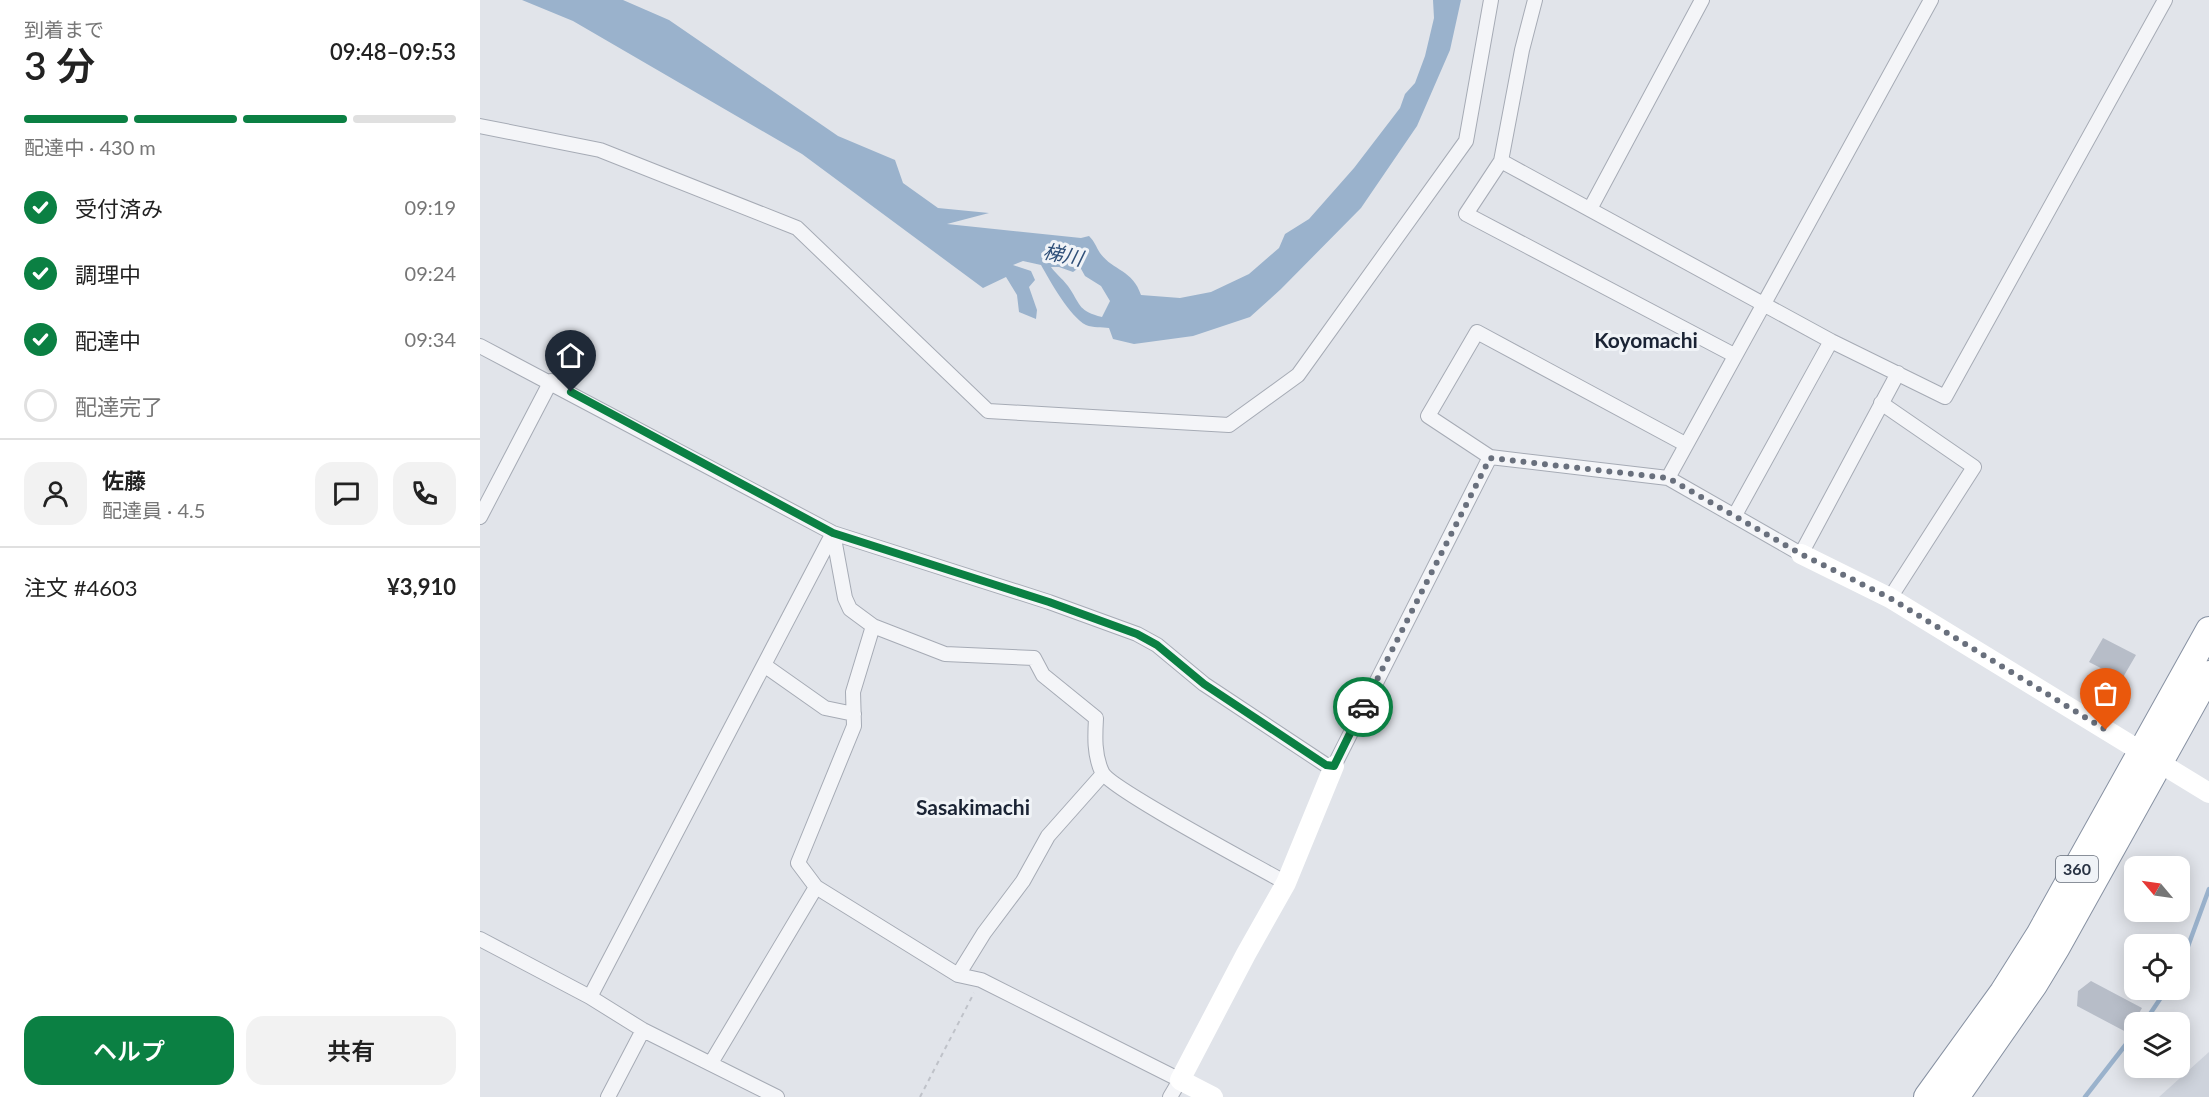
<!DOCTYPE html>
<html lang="ja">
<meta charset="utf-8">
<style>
:root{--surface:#fff;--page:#f2f2f2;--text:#222;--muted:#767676;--line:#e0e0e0;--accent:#0b8043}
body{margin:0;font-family:Lato,"Noto Sans JP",sans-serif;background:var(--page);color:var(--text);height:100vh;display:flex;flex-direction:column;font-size:22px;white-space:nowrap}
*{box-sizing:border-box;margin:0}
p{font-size:20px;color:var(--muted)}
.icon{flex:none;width:33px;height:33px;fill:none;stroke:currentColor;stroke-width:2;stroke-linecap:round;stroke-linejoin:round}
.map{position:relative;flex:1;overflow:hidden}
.details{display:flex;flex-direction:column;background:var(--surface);width:480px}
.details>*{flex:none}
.needle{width:39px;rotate:299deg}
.buttons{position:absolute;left:1644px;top:856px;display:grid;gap:12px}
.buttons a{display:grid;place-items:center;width:66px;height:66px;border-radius:12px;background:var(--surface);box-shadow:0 3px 15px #0003;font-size:30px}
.pin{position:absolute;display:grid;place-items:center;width:51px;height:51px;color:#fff;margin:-62px -26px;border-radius:50% 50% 50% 0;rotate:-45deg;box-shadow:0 0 6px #0007}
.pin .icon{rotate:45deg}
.courier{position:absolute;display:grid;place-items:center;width:60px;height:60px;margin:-30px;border:4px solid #0b8043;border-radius:50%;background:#fff;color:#222;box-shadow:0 2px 8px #0007}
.overview em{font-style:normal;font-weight:600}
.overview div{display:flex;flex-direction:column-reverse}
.overview{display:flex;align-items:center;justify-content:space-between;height:102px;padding:0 24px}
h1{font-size:39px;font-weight:600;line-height:45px}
.bar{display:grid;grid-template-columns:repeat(4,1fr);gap:9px 6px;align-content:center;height:72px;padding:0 24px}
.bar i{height:8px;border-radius:4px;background:var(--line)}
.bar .active{background:var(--accent)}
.bar p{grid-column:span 4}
.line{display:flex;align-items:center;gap:15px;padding:0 24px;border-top:2px solid var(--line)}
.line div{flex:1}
.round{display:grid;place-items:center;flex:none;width:63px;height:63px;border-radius:18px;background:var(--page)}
ol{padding:0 24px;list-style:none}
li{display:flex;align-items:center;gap:18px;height:66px}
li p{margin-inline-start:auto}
li .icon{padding:6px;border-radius:50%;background:var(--accent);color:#fff;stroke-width:4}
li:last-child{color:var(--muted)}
li i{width:33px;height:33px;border:3px solid var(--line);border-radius:50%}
.button{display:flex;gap:12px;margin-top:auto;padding:12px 24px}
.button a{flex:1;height:69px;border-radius:18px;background:var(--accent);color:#fff;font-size:24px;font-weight:600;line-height:69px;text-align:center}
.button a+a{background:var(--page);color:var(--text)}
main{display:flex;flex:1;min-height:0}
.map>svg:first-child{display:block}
.built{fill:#ced3dc}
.water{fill:#9ab2cc;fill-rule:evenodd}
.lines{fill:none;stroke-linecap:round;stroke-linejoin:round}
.stream{stroke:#9ab2cc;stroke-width:4.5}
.building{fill:#b7bdc8}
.street-casing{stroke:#a6abb5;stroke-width:16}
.highway-casing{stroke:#8791a2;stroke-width:28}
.path{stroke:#bfc2c9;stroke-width:2;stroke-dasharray:4.5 4.5;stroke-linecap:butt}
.street{stroke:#f4f5f8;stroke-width:14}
.secondary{stroke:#fff;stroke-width:20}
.highway{stroke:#fff;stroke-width:26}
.done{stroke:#69707d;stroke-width:6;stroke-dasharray:0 10.8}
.route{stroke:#0b8043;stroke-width:8}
.labels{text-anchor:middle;stroke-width:6;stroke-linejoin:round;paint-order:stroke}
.shield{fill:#f0f3f7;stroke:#646c79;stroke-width:1.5}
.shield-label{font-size:16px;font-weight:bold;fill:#283243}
.water-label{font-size:20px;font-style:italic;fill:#305079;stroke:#f0f3f7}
.quarter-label{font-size:21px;font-weight:bold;fill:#1a2334;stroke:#f0f3f7}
</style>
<main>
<section class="details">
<div class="overview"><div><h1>3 分</h1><p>到着まで</p></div><em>09:48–09:53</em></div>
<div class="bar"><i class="active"></i><i class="active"></i><i class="active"></i><i></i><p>配達中 · 430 m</p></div>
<ol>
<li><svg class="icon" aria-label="check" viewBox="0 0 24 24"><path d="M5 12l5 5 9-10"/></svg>受付済み<p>09:19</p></li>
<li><svg class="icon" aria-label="check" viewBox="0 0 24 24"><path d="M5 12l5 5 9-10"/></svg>調理中<p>09:24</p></li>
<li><svg class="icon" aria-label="check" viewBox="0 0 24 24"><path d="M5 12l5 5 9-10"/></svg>配達中<p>09:34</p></li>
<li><i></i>配達完了</li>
</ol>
<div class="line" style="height:108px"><a class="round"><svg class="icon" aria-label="person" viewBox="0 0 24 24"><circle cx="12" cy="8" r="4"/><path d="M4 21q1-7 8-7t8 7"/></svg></a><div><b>佐藤</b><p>配達員 · 4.5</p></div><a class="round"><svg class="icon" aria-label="chat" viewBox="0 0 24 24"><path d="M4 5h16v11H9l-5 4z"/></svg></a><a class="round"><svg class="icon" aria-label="phone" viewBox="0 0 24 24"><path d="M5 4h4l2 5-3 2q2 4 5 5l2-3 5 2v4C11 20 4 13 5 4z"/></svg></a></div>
<div class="line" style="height:78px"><div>注文 #4603</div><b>¥3,910</b></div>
<div class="button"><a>ヘルプ</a><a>共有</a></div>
</section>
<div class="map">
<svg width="1729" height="1097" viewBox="0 0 1729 1097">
<rect width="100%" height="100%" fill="#e1e4ea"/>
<path class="built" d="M1729 1052V1097H1679Z"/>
<path class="water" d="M42 0H143L189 20 358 136 415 160 423 183 458 208 509 213 467 224 601 238 609 236C615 242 616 247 620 253 632 270 653 270 661 295L700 298 731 292 769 274 799 248 805 234 829 219 874 168 920 108 925 94 935 83 945 56 954 18 953 0H981L970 50 937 126 881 208 801 289 770 317 713 336 654 344 633 339 629 328C622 327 613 328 606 325 590 317 570 281 561 265L543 261 533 265 551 271 555 280 549 287 557 310 556 319 539 312 537 295 526 277 503 288 322 154 93 21ZM571 267H579L593 272 600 267 605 276 621 286 630 301 622 317C599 311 601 306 590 289 585 281 576 274 571 267Z"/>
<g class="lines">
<path class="stream" d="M1700 968 1729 889
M1664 1023 1686 990
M1605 1097 1654 1034"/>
</g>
<path class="building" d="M1623 638 1656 655 1642 679 1609 662Z
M1611 981 1662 1008 1648 1033 1597 1006 1598 991Z"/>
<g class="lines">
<g class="street-casing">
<path id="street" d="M1055 0 1042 50 1021 161 986 214 1254 355
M0 126 120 150 317 228 508 411 749 425 818 375 986 141 1011 0
M1021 161 1351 341 1465 397 1685 0
M1110 209 1222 0
M0 346 353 533 569 602 657 634 677 645 724 684 846 765 854 766 1010 457
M1401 403 1494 467 1410 598
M1205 444 997 332 948 416 1010 457 1188 478 1321 554 1418 373
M1188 478 1451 0
M1255 515 1351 341
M0 517 71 381
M353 533 365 598 370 609 393 626 465 654 554 658 563 675 616 718C615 736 614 755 622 772 629 788 780 868 806 883
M393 626 373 692 374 726 318 863 336 887 478 975 501 980 700 1080 690 1097
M284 665 345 708 374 714
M0 939 110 997 163 1030 297 1097
M478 975 504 933 543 881 568 836 623 774
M110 997 353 533
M231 1063 336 887
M128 1097 163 1030"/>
</g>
<g class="highway-casing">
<path id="highway" d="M1447 1097 1523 992 1559 935 1729 630
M1476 1097 1554 985 1577 947 1729 674"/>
</g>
<path class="path" d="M440 1097 494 993"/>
<use href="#street" class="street"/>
<path class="secondary" d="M1321 554 1410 598 1729 793
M733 1097 700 1080 766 954 806 883 854 766"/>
<use href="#highway" class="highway"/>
</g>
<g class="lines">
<path class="done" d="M883 707 1010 458 1188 478 1321 554 1410 598 1626 730"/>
<path class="route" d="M91 392 353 533 569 602 657 634 677 645 724 684 846 765 854 766 883 707"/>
</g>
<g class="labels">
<rect class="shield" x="1576" y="856" width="42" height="26" rx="4.5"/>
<g class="shield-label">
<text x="1597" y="875">360</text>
</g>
<g class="water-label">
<text transform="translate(583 255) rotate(12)" y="7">梯川</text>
</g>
<g class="quarter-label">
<text x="1166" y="348">Koyomachi</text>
<text x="493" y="815">Sasakimachi</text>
</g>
</g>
</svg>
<div class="buttons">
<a><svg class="needle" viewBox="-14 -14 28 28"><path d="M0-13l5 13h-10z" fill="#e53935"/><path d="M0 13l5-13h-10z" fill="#767676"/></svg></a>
<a><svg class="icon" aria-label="locate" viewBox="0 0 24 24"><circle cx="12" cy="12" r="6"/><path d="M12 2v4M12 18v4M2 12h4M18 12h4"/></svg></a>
<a><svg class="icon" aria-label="layers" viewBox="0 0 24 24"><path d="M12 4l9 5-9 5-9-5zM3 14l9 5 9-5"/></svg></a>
</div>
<div class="pin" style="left:1626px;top:730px;background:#ea580c"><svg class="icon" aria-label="bag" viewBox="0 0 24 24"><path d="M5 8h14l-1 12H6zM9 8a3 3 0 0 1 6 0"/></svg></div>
<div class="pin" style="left:91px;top:392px;background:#1f2937"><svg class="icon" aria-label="home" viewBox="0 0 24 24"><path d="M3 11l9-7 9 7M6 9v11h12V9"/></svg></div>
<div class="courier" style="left:883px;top:707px"><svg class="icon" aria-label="car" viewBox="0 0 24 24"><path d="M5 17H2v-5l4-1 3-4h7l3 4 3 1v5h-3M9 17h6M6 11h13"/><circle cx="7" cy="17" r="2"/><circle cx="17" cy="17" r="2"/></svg></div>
</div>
</main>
